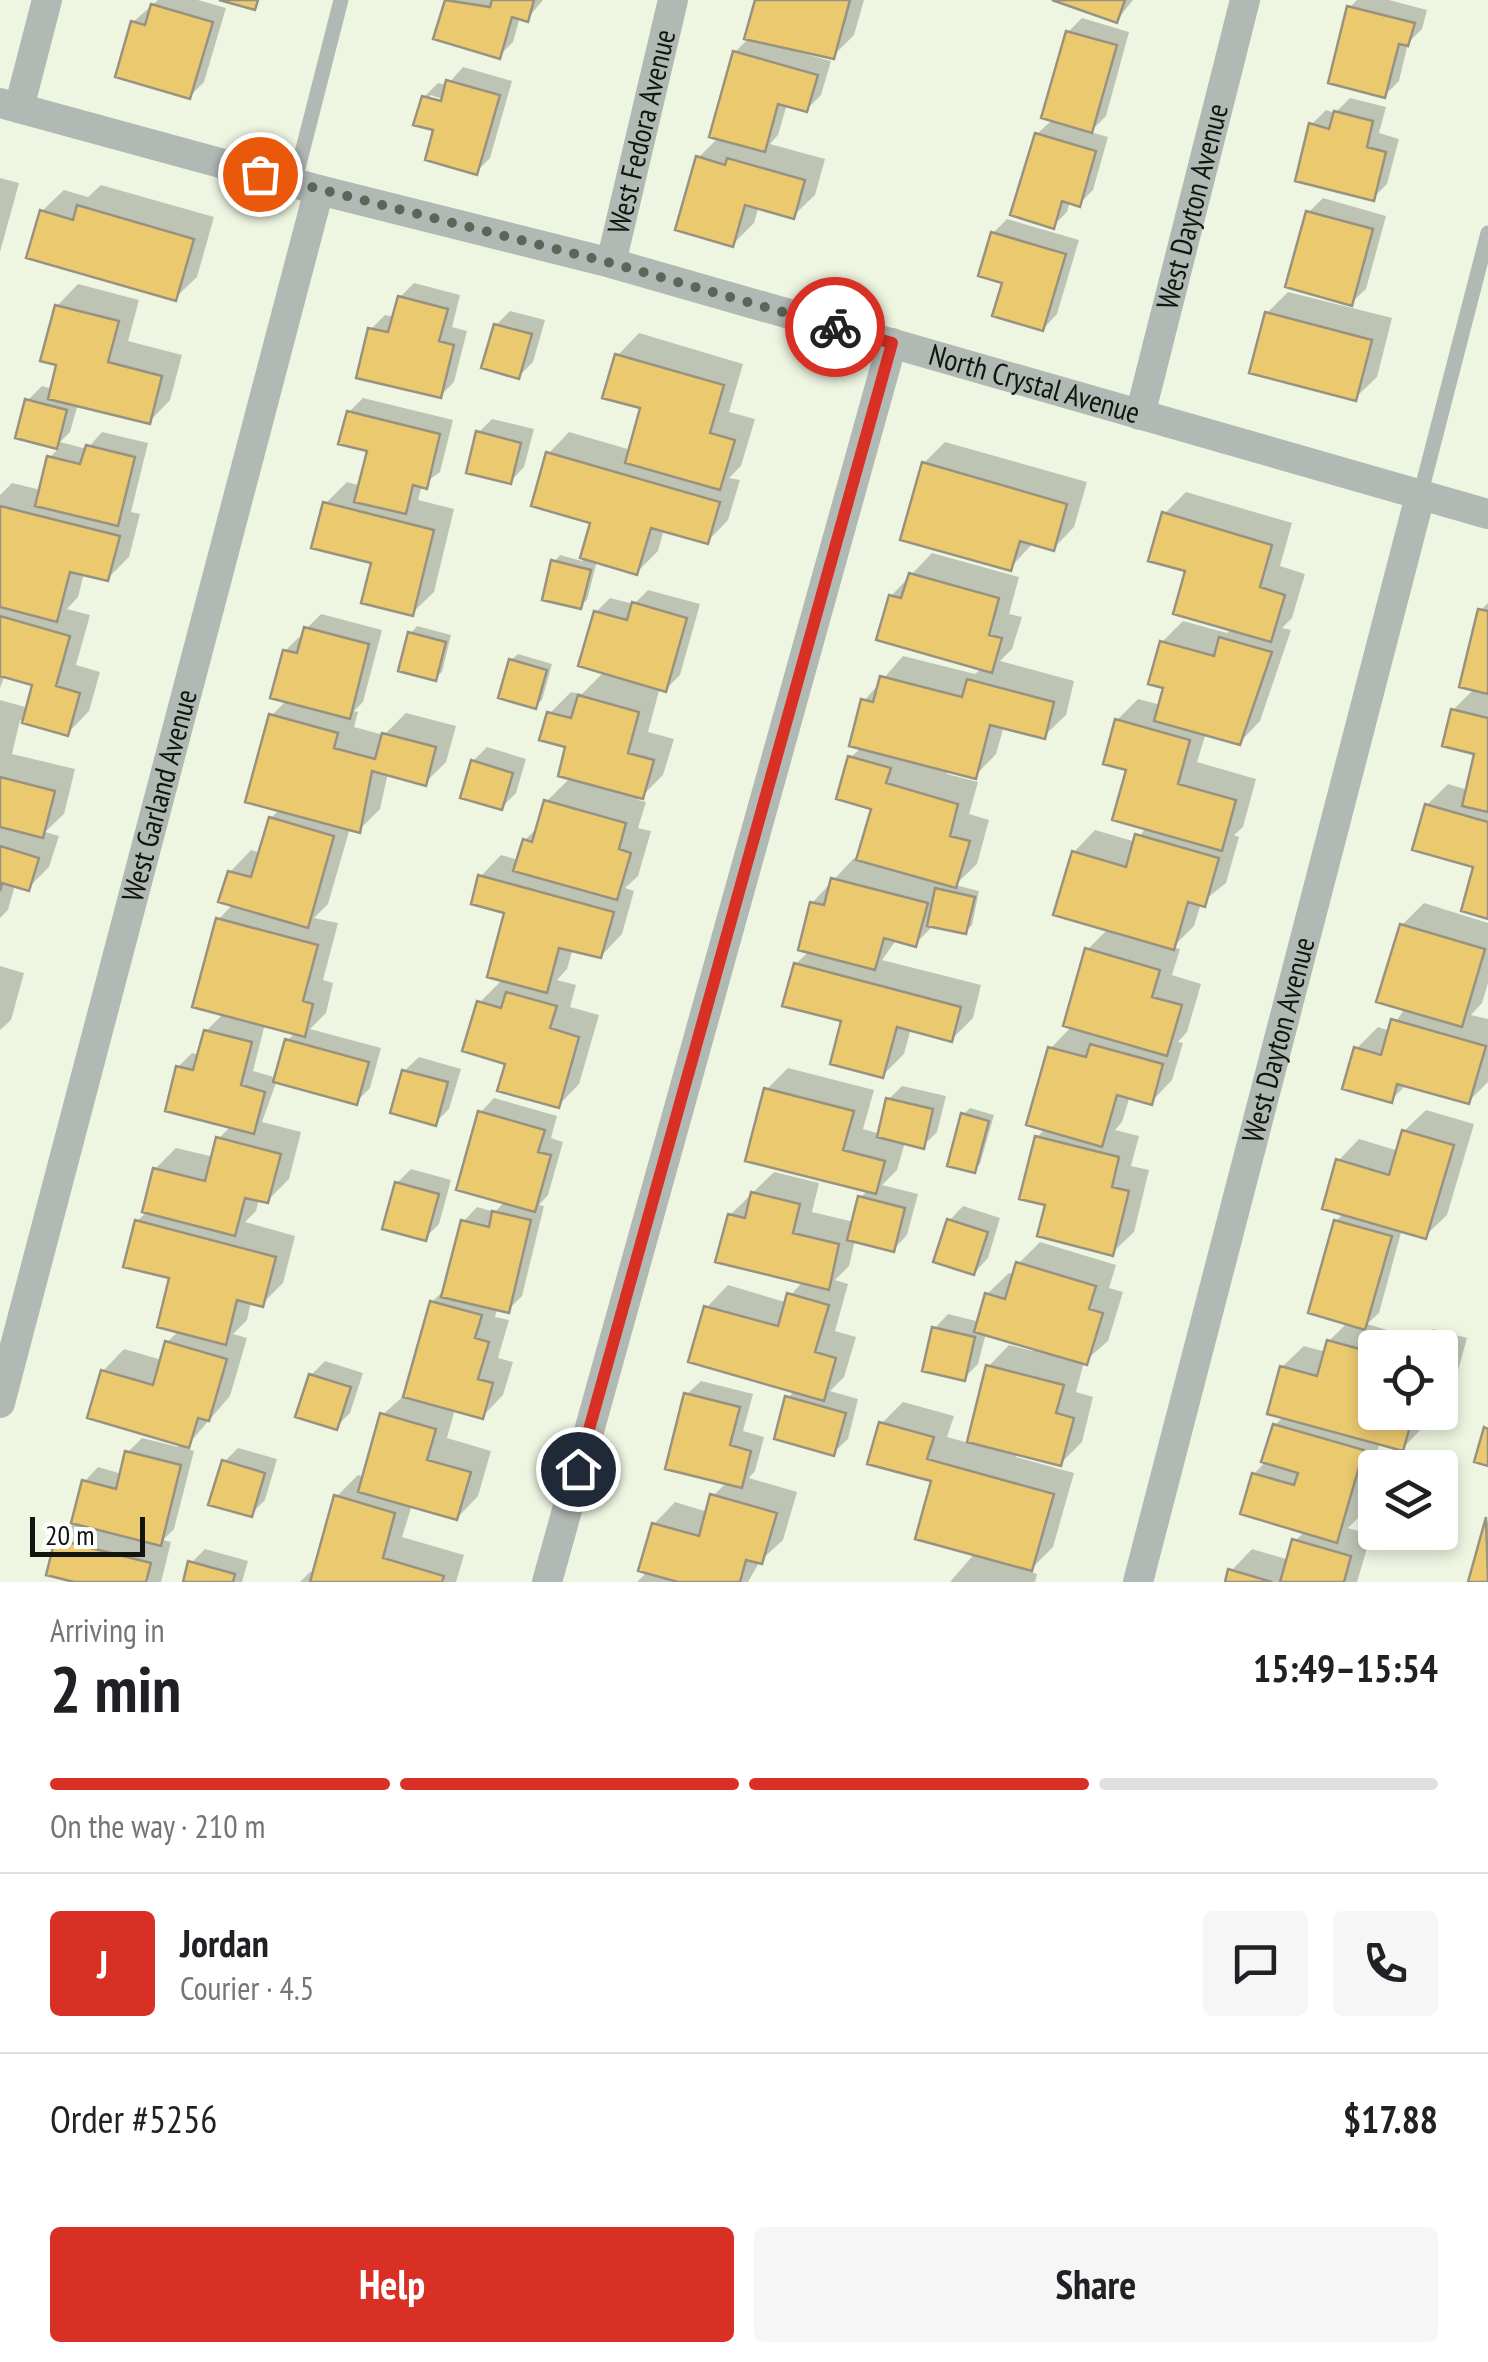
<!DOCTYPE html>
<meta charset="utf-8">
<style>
:root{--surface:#fff;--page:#f6f6f6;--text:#202124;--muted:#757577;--line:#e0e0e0;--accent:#d93025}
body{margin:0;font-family:"PT Sans Narrow",sans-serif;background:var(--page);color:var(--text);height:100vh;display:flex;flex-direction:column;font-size:38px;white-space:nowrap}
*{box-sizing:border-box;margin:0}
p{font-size:32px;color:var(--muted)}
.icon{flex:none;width:55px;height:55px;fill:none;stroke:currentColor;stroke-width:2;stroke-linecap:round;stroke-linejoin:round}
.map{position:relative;height:1582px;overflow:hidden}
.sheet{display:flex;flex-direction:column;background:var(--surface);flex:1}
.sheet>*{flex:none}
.buttons{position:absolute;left:1358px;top:1330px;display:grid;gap:20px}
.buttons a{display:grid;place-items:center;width:100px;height:100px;border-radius:10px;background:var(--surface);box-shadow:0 5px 15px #0003;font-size:50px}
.scale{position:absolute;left:30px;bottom:25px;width:115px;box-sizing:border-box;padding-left:10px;border:5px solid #12150e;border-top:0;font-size:28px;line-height:35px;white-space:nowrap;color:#12150e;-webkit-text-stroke:8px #fff;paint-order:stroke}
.pin{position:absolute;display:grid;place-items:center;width:85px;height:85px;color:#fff;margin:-42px;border:5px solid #fff;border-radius:50%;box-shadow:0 2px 10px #0007}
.courier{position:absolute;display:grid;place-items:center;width:100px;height:100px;margin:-50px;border:8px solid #d93025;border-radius:50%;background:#fff;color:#222;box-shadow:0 2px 12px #0007}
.overview em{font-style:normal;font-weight:800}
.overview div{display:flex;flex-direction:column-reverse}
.overview{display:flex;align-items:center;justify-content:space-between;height:170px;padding:0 50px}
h1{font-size:65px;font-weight:800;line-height:75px}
.bar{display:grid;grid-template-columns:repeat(4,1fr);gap:15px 10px;align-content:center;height:120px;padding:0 50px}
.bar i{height:12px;border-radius:8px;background:var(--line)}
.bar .active{background:var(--accent)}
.bar p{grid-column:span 4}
.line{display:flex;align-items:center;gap:25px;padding:0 50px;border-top:2px solid var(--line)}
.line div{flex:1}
.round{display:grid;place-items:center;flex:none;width:105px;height:105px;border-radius:10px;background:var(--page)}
.button{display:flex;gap:20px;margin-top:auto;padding:20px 50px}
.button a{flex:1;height:115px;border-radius:10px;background:var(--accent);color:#fff;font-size:40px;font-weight:800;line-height:115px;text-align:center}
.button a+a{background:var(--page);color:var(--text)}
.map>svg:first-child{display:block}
.shadow{fill:#0003;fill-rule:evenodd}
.building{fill:#ebca6f;stroke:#999280;stroke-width:2.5}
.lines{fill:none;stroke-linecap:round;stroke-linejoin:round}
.lane{stroke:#b1b9b4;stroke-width:15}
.street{stroke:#b1b9b4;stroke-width:30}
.done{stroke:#5f6458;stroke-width:10;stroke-dasharray:0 18}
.route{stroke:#d93025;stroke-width:12}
.labels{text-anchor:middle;stroke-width:10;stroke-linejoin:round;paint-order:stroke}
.street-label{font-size:30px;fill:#12150e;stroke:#fff}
</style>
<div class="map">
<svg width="1488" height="1582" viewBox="0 0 1488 1582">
<rect width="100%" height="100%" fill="#eef6e2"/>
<path class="shadow" d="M158 0H198L226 8 204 82 190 96 133 22Z
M447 0H543L527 19 520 17 513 42 499 56 436 38Z
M757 0H864L854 35 833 56 802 48 798 52 831 61 821 95 807 109 787 104 778 135 770 144 825 159 815 195 793 216 759 206 754 223 733 244 698 158 719 137 735 52 747 40Z
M1133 0 1117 20 1055 1V0Z
M1357 0H1389L1427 10 1422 29 1408 43 1399 81 1385 95 1349 8Z
M1082 18 1129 32 1106 116 1090 132 1108 137 1093 190 1079 204 1070 201 1067 212 1053 226 1037 134 1053 119 1068 32Z
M463 67 512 81 490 158 476 172 424 97 438 83 447 85ZM430 95 453 102 452 106 430 100Z
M1350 98 1386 107 1379 133 1399 139 1387 184 1373 198 1311 125 1326 110 1335 113Z
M0 178 19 183 0 252Z
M101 185 214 217 197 277 175 298 42 211 64 190 88 197Z
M1323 198 1386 216 1366 289 1351 303 1309 212Z
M1007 219 1079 240 1057 314 1043 329 1005 281 993 233Z
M414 283 460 295 452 327 467 331 454 382 440 396 371 329 385 315 395 317 400 297Z
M78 284 139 300 128 341 182 355 170 400 149 422 78 404 70 432 60 442 87 449 102 432 148 443 131 512 140 514 129 557 108 578 84 573 78 597 67 609 90 615 76 665 100 672 89 711 68 733 20 720 12 754 75 769 64 814 45 832 59 836 49 867 28 888 15 885 8 910 0 918V700L29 708 35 683 5 675 0 688V495L12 483 41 490 50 457 60 447 18 437 28 400 42 386 53 389 59 363 57 306Z
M1288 292 1392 318 1377 377 1355 398 1267 313Z
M510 311 545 320 533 362 519 376 496 325Z
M639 333 743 364 729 412 755 419 741 466 729 478 740 480 728 520 707 542 664 529 658 551 637 572 597 561 587 600 580 606 554 562 560 555 582 561 593 521 548 454 569 432 631 450 643 407 618 355Z
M363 398 453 420 440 472 422 485 418 500 454 509 434 592 412 613 325 504 347 482 361 486 370 450 349 412Z
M492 419 534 429 524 467 510 482 478 433Z
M945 442 1087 482 1074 527 1053 549 1033 543 1010 568 924 463Z
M1186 492 1292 523 1280 566 1305 574 1292 618 1282 628 1291 630 1260 721 1239 743 1206 733 1197 762 1256 779 1243 827 1234 835 1239 837 1226 883 1201 903 1194 926 1173 947 1180 949 1172 975 1201 984 1187 1032 1178 1042 1183 1043 1172 1080 1151 1102 1130 1096 1122 1122 1115 1130 1139 1136 1131 1166 1149 1170 1134 1232 1112 1253 1048 1204 1037 1137 1046 1128 1051 1048 1072 1026 1088 949 1109 928 1074 852 1095 830 1136 842 1146 827 1117 720 1138 699 1161 705 1166 686 1162 642 1183 621 1227 633 1232 628 1188 569 1164 514Z
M932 553 1019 577 1009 614 1022 617 1012 649 1000 661 1074 681 1066 715 1044 736 1004 726 996 754 975 776 948 769 947 774 978 782 969 814 989 820 977 864 955 885 979 891 972 925 965 932 934 925 915 944 897 939 882 960 981 985 973 1018 952 1039 911 1028 904 1054 883 1075 844 1019 796 964 809 951 812 903 854 858 859 859 874 807 850 758 862 747 864 701 903 656 975 674 982 668 891 596Z
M648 590 700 604 680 675 666 689 660 687 648 732 674 739 663 775 638 800 646 802 638 828 651 831 638 876 625 888 634 891 622 934 601 956 573 948 567 969 557 980 576 985 570 1007 599 1015 579 1084 558 1106 508 1062 479 1003 503 979 507 911 480 877 501 855 519 860 525 840 539 826 546 802 571 777 569 745 550 713 571 692 582 694 605 671 596 612 610 598 634 604Z
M1488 603V917L1476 865 1427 805 1448 784 1468 790 1477 752 1453 710 1475 688 1481 610Z
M321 614 382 630 363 702 354 711 358 712 354 727 384 735 406 713 456 726 446 762 425 783 388 773 380 809 359 830 350 828 328 904 314 918 338 923 323 980 333 983 326 1013 310 1029 381 1048 370 1088 356 1102 277 1080 262 1122 301 1132 289 1179 268 1200 259 1198 256 1211 245 1222 295 1236 283 1283 262 1304 251 1301 247 1320 233 1334 247 1338 230 1396 185 1448 194 1451 174 1529 163 1540 171 1542 161 1582H77L58 1540 73 1524 84 1482 98 1467 122 1474 128 1452 142 1438 178 1447 179 1442 103 1371 124 1349 162 1360 167 1342 180 1330 172 1277 137 1221 148 1211 155 1169 176 1148 214 1157 219 1138 232 1125 178 1067 192 1053 200 1055 206 1031 224 1013 218 920 233 904 230 872 251 850 261 853 271 818 280 809 271 716 287 700 285 651 299 637 304 638 307 628ZM265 1024 296 1032 287 1041 277 1078 253 1071Z
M417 626 451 635 442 672 435 678 411 633Z
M518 654 552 664 542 700 535 706 511 660Z
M487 747 526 759 516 793 502 807 473 761Z
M1424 903 1488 923V983L1482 1003 1471 1015 1488 1019V1082L1468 1102 1407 1084 1391 1100 1356 1049 1378 1027 1390 1031 1405 1008 1402 925Z
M0 966 24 973 11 1020 0 1030Z
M419 1057 461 1069 449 1109 435 1123 404 1071Z
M788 1068 874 1090 863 1129 880 1134 888 1100 902 1086 946 1096 937 1132 923 1146 905 1142 897 1170 882 1185 918 1194 907 1235 893 1250 855 1240 849 1266 835 1280 848 1284 835 1331 856 1337 844 1377 830 1391 858 1399 848 1439 833 1453 788 1398 795 1390 707 1307 728 1285 785 1302 803 1281 730 1215 774 1172 819 1183 812 1212 854 1222 861 1197 868 1190 766 1090Z
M494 1098 557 1116 551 1138 563 1142 548 1195 539 1205 544 1206 522 1296 508 1310 497 1308 495 1317 509 1320 498 1358 513 1362 503 1395 482 1417 455 1409 447 1438 491 1451 478 1496 457 1518 412 1505 402 1537 464 1555 456 1582H300L310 1572 315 1573 336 1497 358 1475 365 1477 382 1415 406 1394 432 1302 446 1288 463 1222 477 1207 495 1212 505 1201 480 1113Z
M970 1108 994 1115 980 1164 974 1170 963 1115Z
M1426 1110 1474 1124 1447 1215 1425 1236 1402 1229 1379 1313 1367 1324 1394 1332 1390 1348H1375V1412H1428L1424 1426 1403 1448 1380 1442 1358 1518 1348 1528 1371 1535 1357 1582H1227L1231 1571 1252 1549 1289 1560 1295 1541 1305 1531 1254 1474 1266 1461 1275 1425 1284 1416 1282 1367 1304 1346 1326 1352 1329 1341 1348 1322 1336 1221 1344 1213 1338 1161 1359 1139 1399 1151 1404 1131Z
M411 1169 451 1180 439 1224 425 1238 397 1183Z
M963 1206 1000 1218 988 1258 974 1273 949 1221Z
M1040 1242 1116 1265 1109 1288 1123 1292 1108 1341 1084 1362 1076 1392 1093 1397 1082 1442 1061 1463 1017 1452 1016 1457 1074 1473 1053 1547 1029 1571 1037 1574 1035 1582H950L975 1553 934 1480 882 1423 903 1402 954 1416 947 1437 969 1443 988 1367 1009 1345 1033 1351 1034 1347 986 1333 978 1364 964 1378 934 1329 948 1314 980 1322 987 1294 1009 1273 1015 1275 1018 1264Z
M1433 1329 1467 1338 1457 1374 1440 1391V1348H1414Z
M325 1361 363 1373 350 1413 336 1427 311 1375Z
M701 1381 753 1394 743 1431 764 1437 755 1471 749 1478 797 1492 783 1540 760 1561 748 1582H637L648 1571 654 1524 675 1502 708 1512 713 1496 727 1482 686 1395Z
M238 1448 277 1459 265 1500 251 1514 224 1462Z
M1488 1520V1582H1470Z
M205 1549 248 1561 242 1582H185L191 1563Z"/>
<path class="building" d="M219 0H258L255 10Z
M445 0 490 7 492 0H534L528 22 512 17 500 59 433 39Z
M755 0H850L834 59 744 39Z
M1052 0H1125L1117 23Z
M151 4 213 22 190 99 115 77 131 21 145 25Z
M1347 6 1415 23 1408 46 1399 44 1385 98 1328 83Z
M1066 31 1117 45 1092 133 1041 118Z
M733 51 818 75 807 112 778 104 765 152 709 137Z
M446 80 500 95 477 175 425 160 433 130 413 125 422 96 441 101Z
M1334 111 1373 121 1367 147 1386 152 1374 201 1295 181 1309 123 1329 129Z
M1035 133 1096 151 1080 207 1062 201 1054 229 1010 215Z
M696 156 725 165 727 158 805 180 794 219 745 205 733 247 675 230Z
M77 205 194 239 176 301 26 258 40 210 73 220Z
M1306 211 1373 229 1352 306 1285 287Z
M991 232 1066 254 1043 331 992 316 1002 283 978 276Z
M398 296 448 309 439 341 454 345 441 398 356 378 368 328 388 332Z
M55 305 119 321 108 362 162 376 150 424 48 399 56 365 40 361Z
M1265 312 1372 340 1356 401 1249 373Z
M494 324 532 334 519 379 481 368Z
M615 354 724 385 710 433 735 440 720 490 625 463 640 408 602 398Z
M25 399 67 410 57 449 15 438Z
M347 411 440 434 427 489 413 485 406 514 354 502 367 451 338 444Z
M476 431 521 443 511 484 466 473Z
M86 445 135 457 118 526 35 506 47 456 80 464Z
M546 452 720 502 708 544 651 528 637 575 580 558 590 523 531 506Z
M922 462 1067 504 1054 551 1020 541 1011 571 900 540Z
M323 502 434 530 413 616 361 603 371 563 311 548Z
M0 506 120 536 108 581 70 572 57 622 0 607Z
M1162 512 1272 545 1260 587 1285 595 1271 642 1173 614 1185 571 1148 561Z
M551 560 591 570 581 609 542 600Z
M909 573 999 598 989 635 1002 638 992 673 876 640 889 595 901 598Z
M632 602 687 618 666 692 578 666 594 611 627 620Z
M1478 609 1488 611V694L1459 687Z
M0 616 70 636 56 686 80 693 68 736 22 723 32 685 0 676Z
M304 627 369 644 350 719 270 698 283 650 297 653Z
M408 632 446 642 436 681 398 671Z
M1219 637 1272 652 1240 745 1154 721 1163 688 1148 684 1160 641 1214 656Z
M509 659 547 670 536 709 498 698Z
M880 676 962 697 967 679 1054 702 1045 739 990 725 976 779 849 746 861 699 873 702Z
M578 695 639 712 628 753 654 760 643 799 558 776 565 747 539 740 547 712 571 718Z
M1451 709 1488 718V812L1462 806 1474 754 1442 746Z
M269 714 338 733 334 748 375 759 382 733 436 747 426 786 372 771 360 833 245 802Z
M1115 719 1190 740 1178 784 1236 800 1222 851 1112 820 1126 770 1103 764Z
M848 756 891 768 886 783 958 804 950 836 970 841 956 888 856 860 871 809 836 799Z
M471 760 513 773 502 810 460 798Z
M0 777 55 791 43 838 0 827Z
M544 800 626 823 619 849 631 853 617 900 513 871 523 839 532 842Z
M1425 804 1488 822V919L1461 911 1473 867 1412 850Z
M269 817 334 836 308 928 218 902 228 871 251 877Z
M1135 834 1219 858 1205 907 1188 902 1174 950 1053 915 1072 851 1126 867Z
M0 846 39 858 29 891 2 883 0 891Z
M478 875 614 912 601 958 559 948 547 993 487 977 504 913 471 904Z
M831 878 928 903 916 947 884 938 875 970 798 950 810 902 824 905Z
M935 888 975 897 966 934 927 926Z
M216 918 318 945 303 1001 313 1004 305 1037 192 1007Z
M1400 924 1485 949 1462 1027 1376 1002Z
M1085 948 1160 970 1152 997 1182 1005 1167 1056 1063 1026Z
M794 963 961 1007 952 1042 897 1027 883 1078 830 1064 841 1021 782 1006Z
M506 992 557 1006 550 1028 579 1037 559 1108 497 1091 505 1064 462 1051 477 1001 501 1008Z
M1391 1019 1486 1046 1469 1104 1397 1084 1392 1103 1342 1089 1354 1047 1381 1055Z
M204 1030 252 1042 241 1085 265 1092 254 1134 165 1111 176 1066 193 1070Z
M285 1039 369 1062 357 1105 273 1082Z
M1090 1044 1163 1064 1152 1105 1117 1095 1102 1147 1026 1125 1048 1047 1086 1057Z
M402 1070 448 1082 436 1126 390 1113Z
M764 1088 854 1111 843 1150 885 1161 876 1194 745 1161Z
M886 1098 933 1109 924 1149 877 1137Z
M478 1111 545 1130 538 1152 551 1155 535 1212 456 1190Z
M961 1113 989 1121 975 1173 947 1166Z
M1402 1130 1454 1145 1426 1239 1322 1209 1336 1159 1389 1175Z
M1035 1136 1119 1157 1112 1187 1129 1191 1113 1256 1037 1236 1045 1205 1019 1199Z
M216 1137 281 1154 268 1203 245 1198 235 1236 142 1212 153 1168 205 1181Z
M395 1182 439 1194 426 1241 382 1229Z
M751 1192 800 1204 793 1233 839 1244 829 1290 715 1262 728 1214 745 1218Z
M858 1196 905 1208 894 1252 847 1240Z
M492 1211 531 1220 509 1313 441 1297 461 1220 489 1227Z
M947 1219 988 1232 974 1275 933 1262Z
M135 1220 276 1257 263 1307 237 1300 226 1345 157 1327 169 1278 123 1267Z
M1334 1220 1392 1236 1365 1330 1308 1313Z
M1016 1262 1096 1286 1089 1309 1103 1313 1087 1365 974 1332 985 1293 1005 1299Z
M787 1293 829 1305 815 1352 836 1358 824 1401 688 1362 704 1306 778 1326Z
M430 1301 482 1315 475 1338 489 1342 478 1379 493 1383 483 1419 403 1397Z
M932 1327 975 1337 965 1381 922 1371Z
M1327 1340 1374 1353 1367 1380 1375 1382V1412H1414L1403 1451 1267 1414 1280 1366 1317 1376Z
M165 1341 227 1359 209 1421 198 1418 189 1448 87 1418 101 1370 153 1385Z
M1440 1357 1447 1359 1440 1385Z
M986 1365 1064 1385 1056 1413 1074 1418 1061 1466 967 1442Z
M309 1374 351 1387 337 1430 295 1417Z
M684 1393 740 1407 730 1445 751 1451 742 1488 665 1469Z
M785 1396 846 1413 834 1456 774 1439Z
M380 1413 436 1429 427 1460 471 1472 457 1520 358 1492Z
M879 1422 934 1437 927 1459 1054 1494 1032 1571 915 1539 931 1481 867 1464Z
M1273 1424 1364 1450 1337 1543 1240 1514 1252 1473 1294 1485 1298 1473 1261 1462Z
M1484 1427 1488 1429V1466L1474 1462Z
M125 1451 181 1465 161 1546 71 1523 82 1480 116 1489Z
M222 1460 265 1473 252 1517 208 1505Z
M710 1494 777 1513 762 1564 746 1560 740 1582H678L638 1571 652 1523 699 1536Z
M334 1495 395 1513 383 1558 444 1576 442 1582H310Z
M1486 1517 1488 1582H1468Z
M55 1539 151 1563 146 1582H74L46 1575Z
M1292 1539 1351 1556 1344 1582H1280Z
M188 1561 235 1574 233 1582H183Z
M1228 1569 1272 1582H1225Z"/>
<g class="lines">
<path class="lane" d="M294 184 341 0
M1420 496 1488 233"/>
<g class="street">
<path id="s1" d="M0 103 319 190 611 263 1488 514"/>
<path d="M19 108 47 0"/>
<path id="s2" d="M611 263 673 0"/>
<path id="s3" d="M1140 415 1245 0"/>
<path id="s4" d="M0 1403 319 190"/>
<path d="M547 1582 892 343"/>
<path id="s5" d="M1138 1582 1420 496"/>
</g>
</g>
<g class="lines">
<path class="done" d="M260 174 611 263 835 327"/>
<path class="route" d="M578 1469 892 343 835 327"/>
</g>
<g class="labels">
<g class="street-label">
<text dy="10" stroke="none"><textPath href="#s2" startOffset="135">West Fedora Avenue</textPath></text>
<text dy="10" stroke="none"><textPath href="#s3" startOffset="215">West Dayton Avenue</textPath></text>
<text dy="10" stroke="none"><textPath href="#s1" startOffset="1072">North Crystal Avenue</textPath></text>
<text dy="10" stroke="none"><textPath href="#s4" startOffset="628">West Garland Avenue</textPath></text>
<text dy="10" stroke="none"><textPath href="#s5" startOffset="560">West Dayton Avenue</textPath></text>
</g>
</g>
</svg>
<div class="buttons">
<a><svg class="icon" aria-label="locate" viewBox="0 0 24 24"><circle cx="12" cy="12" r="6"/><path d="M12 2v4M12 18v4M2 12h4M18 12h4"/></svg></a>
<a><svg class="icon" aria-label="layers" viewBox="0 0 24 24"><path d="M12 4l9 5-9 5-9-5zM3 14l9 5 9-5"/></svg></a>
</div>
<div class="scale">20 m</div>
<div class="pin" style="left:260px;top:174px;background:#ea580c"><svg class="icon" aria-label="bag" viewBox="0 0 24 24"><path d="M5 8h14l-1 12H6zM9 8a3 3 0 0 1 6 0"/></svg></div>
<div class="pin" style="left:578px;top:1469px;background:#1f2937"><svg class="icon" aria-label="home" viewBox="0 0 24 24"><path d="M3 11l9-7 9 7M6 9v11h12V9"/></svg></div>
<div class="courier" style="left:835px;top:327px"><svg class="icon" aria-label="bike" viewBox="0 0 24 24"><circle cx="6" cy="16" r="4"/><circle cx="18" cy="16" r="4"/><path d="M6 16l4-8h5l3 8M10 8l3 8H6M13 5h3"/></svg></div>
</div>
<section class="sheet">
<div class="overview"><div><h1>2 min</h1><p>Arriving in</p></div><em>15:49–15:54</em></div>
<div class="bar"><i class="active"></i><i class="active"></i><i class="active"></i><i></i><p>On the way · 210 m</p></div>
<div class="line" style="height:180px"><b class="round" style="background:var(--accent);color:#fff">J</b><div><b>Jordan</b><p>Courier · 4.5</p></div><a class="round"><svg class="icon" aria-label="chat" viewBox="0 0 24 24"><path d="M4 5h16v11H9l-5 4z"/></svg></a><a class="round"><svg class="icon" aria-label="phone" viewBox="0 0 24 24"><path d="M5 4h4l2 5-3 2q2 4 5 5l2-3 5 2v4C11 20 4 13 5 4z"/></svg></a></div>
<div class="line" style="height:130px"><div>Order #5256</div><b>$17.88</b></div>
<div class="button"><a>Help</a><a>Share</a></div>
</section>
